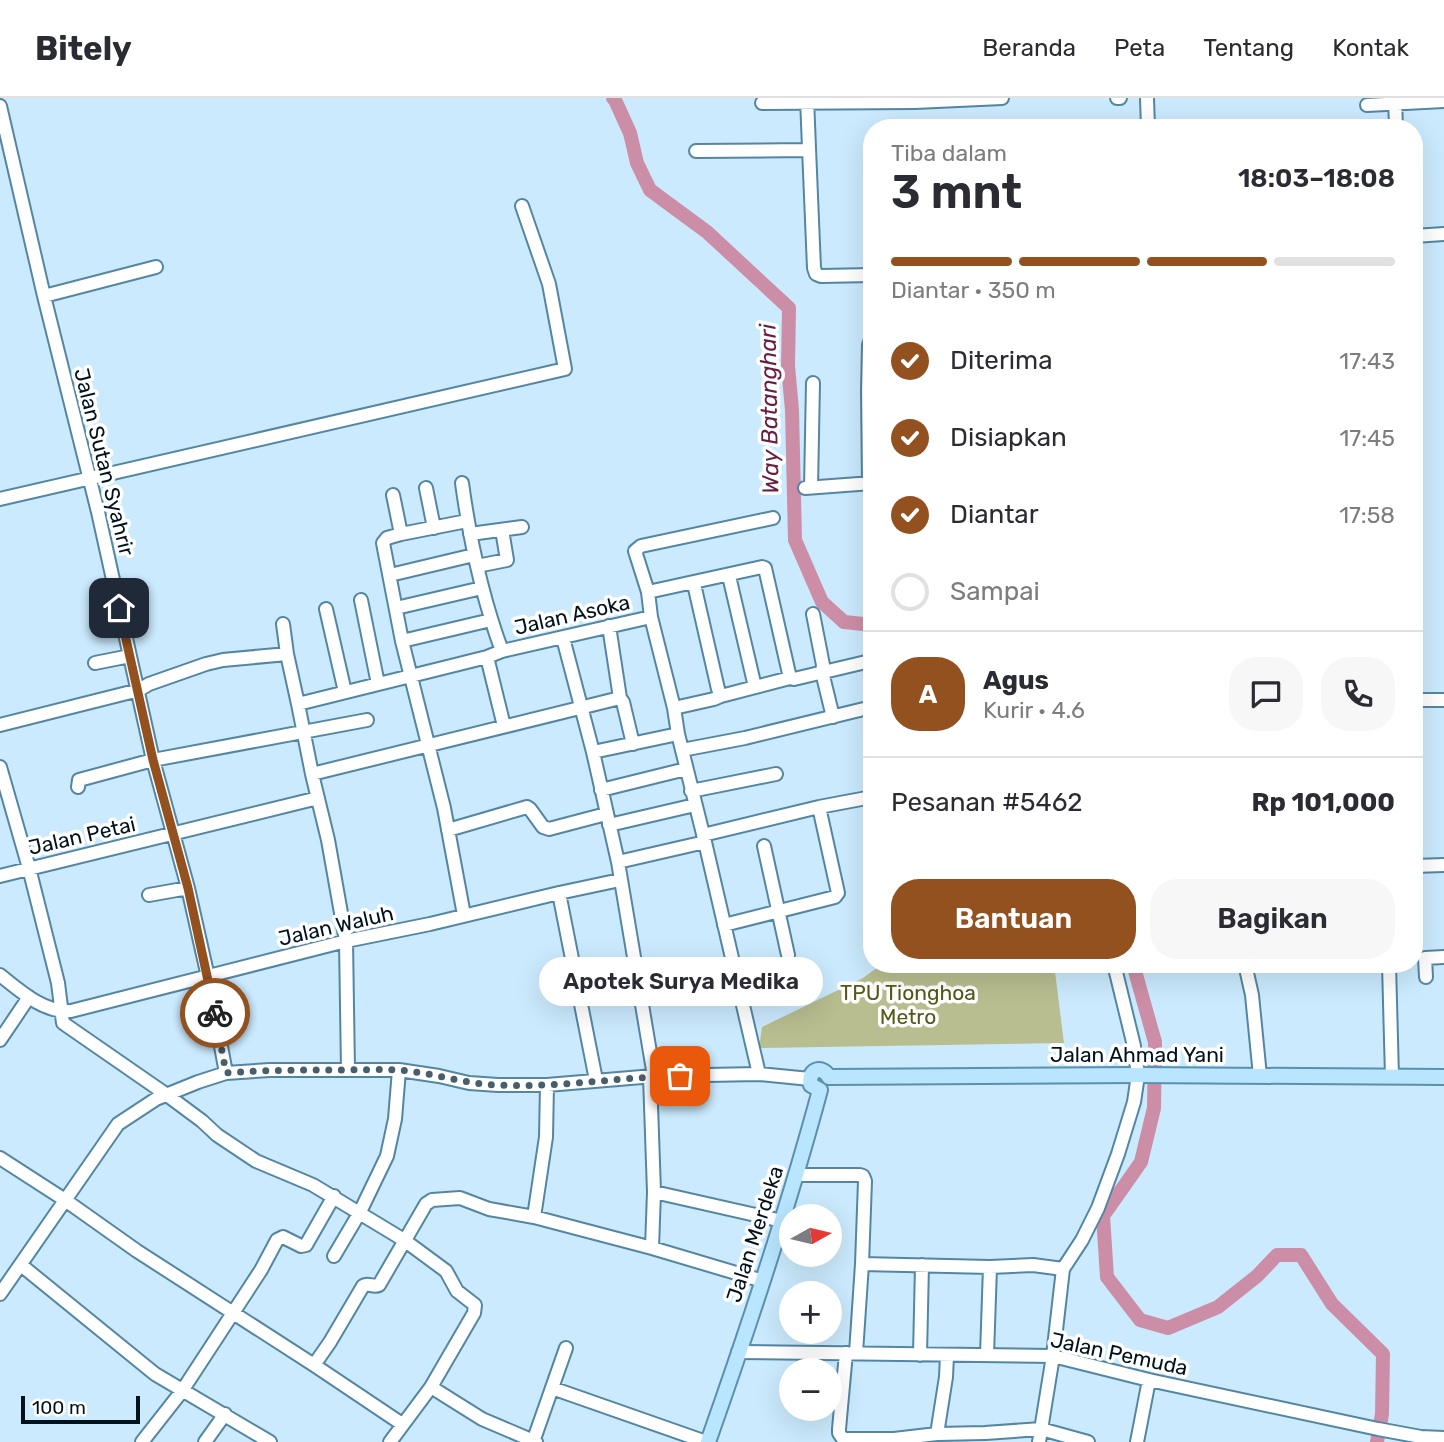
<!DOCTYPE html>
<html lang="id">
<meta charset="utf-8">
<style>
:root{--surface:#fff;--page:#f7f7f7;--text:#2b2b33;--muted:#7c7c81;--line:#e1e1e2;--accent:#93511f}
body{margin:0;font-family:Rubik,sans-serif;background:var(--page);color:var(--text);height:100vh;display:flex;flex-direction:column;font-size:26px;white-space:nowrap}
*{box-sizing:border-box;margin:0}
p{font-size:23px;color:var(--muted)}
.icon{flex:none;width:38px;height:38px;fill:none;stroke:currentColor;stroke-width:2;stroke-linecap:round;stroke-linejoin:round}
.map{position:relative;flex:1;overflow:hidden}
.side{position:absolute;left:863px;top:21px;width:560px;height:854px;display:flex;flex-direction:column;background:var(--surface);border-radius:28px;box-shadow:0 7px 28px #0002}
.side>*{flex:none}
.needle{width:46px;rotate:82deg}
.controls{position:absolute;left:779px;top:1106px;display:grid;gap:14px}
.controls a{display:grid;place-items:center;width:63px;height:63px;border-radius:50%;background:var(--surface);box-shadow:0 7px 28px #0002;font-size:35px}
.scale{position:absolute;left:21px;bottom:18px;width:119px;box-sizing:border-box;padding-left:7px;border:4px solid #00121c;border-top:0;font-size:19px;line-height:24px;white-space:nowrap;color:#00121c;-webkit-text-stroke:5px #fff;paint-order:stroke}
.pin{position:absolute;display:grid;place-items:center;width:60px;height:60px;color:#fff;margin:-30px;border-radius:14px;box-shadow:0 4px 10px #0006}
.courier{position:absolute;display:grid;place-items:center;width:70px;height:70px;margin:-35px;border:5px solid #93511f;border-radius:50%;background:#fff;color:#222;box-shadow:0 2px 9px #0007}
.bubble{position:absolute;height:49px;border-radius:24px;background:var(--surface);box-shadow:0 7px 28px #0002;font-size:23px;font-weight:600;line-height:49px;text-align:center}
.headline em{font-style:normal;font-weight:600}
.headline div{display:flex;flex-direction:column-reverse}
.headline{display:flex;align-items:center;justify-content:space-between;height:119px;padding:0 28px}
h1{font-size:46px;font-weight:600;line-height:52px}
.bar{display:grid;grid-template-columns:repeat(4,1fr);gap:10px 7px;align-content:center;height:84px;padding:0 28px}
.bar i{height:9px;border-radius:5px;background:var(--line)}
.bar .current{background:var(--accent)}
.bar p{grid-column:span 4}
.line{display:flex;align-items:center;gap:18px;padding:0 28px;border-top:2px solid var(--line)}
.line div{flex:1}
.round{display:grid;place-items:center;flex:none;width:74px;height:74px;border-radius:28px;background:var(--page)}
ol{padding:0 28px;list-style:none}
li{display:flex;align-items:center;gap:21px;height:77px}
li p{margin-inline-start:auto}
li .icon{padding:7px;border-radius:50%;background:var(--accent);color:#fff;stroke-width:4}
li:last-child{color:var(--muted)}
li i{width:38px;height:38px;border:4px solid var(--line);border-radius:50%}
.cta{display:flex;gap:14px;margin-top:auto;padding:14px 28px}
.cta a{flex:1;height:80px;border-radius:28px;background:var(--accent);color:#fff;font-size:28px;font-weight:600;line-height:80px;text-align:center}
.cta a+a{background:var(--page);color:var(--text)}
header{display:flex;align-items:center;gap:42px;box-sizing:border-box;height:98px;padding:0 35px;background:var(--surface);border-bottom:2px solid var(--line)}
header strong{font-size:33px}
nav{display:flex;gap:38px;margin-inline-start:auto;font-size:24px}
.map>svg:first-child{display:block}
.green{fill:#b8be8f}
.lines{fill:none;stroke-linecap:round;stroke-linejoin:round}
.river{stroke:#cc8ea6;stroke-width:14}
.minor-casing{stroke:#5486a2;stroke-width:16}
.major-casing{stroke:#5a90ae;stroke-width:18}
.minor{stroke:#fff;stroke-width:12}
.major{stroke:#b9e5fe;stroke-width:14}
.done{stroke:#475e6b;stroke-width:7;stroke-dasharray:0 12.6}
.route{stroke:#93511f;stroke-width:9}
.labels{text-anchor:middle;stroke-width:7;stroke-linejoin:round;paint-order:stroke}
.street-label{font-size:21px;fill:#00121c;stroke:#fff}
.park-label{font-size:21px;fill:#545a15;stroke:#fff}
.water-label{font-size:23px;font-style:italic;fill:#681e42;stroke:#fff}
</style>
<header>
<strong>Bitely</strong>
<nav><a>Beranda</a><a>Peta</a><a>Tentang</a><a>Kontak</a></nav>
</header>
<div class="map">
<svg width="1444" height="1344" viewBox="0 0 1444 1344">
<rect width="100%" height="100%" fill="#cbeafd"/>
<path class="green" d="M882 866H1054L1064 945 759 950 762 929 863 880Z"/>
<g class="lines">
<path class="river" d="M613 0 615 2 630 35 637 65 650 92 707 134 789 210 788 268 792 312 795 442 822 504 844 524 872 527
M1133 866 1155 944 1154 1010 1141 1064 1103 1118 1107 1179 1140 1222 1168 1230 1218 1209 1257 1178 1277 1157H1301L1332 1206 1383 1256 1382 1316 1377 1344"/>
<g class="minor-casing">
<path id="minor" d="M1117 0H1120
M1147 0 1148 30
M1395 0 1396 30
M762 5 915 4 1002 0
M1367 7 1444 3
M0 8 44 198 98 414 153 662 188 790 208 879 226 975
M809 50 814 170 816 176 821 178 872 177
M696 53 805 52 809 50 807 0
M1414 138 1444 136
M44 198 156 169
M462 385C470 443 482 499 502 553
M869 385 868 293 869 247 872 239
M811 389 813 285
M426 390 434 430
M805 390 872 385
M393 397 401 436
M0 401 565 271 549 186 522 108
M470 436 522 429
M477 468 507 462 502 432
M390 477 474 457
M729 478 755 589
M694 486 718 591 721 598
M648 494 762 469 765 470 790 580
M361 502 378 586
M396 510 482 490
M326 511 345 594
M813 516 823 567 822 574 833 619
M283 526 287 556 298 606
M609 528 620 600 623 604 633 646
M563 540 593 654 618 764 654 978
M402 543 491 522
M487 559 504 628
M95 565 130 558
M1417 602H1444
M674 610 714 601 721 598 790 580 794 581 866 564
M0 627 139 592 149 586 206 566 223 562 287 556
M682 652 745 640 872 609
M593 654 678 636
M0 669 29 770 58 885 63 925 167 997 202 1023 217 1037 256 1063 313 1087 404 1142 446 1173 457 1193 475 1207 474 1215 431 1289 390 1344
M312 676 620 600
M78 689 79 682 153 662 367 622
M601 692 686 671
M691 693 776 676
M609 727 695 707
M448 732 527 709 530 711 543 729 549 731 606 716
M703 737 819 709 872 699
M764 748 788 857
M618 764 705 744
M1414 768 1444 767
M0 778 318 700
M559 795 596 982
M149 797 188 790
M464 817 444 710 402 543 383 445 387 440 401 436 467 423
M724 827 835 799 838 795 819 709
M1245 866 1252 897 1260 978
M1389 866 1392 979
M0 877C20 893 44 915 71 913L346 843 430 826 559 795 620 782
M1426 879 1425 860 1444 859
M0 942 29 899
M348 972 346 843 328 742 312 676 298 606 451 568 487 559 502 553 651 519
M759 976 705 744 678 636 674 610 651 519 648 494 635 453 641 448 773 420
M650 978 654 1094 652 1150
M0 1060 65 1102 137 1153 314 1267 402 1326
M797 1077H860L863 1078 865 1083 862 1166 856 1255
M654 1094 782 1123
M534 1119 546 1039 547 987
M334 1158 360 1114 387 1058 395 1021 399 972
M862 1166 990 1169 1033 1167 1063 1171
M21 1167 155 1276 270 1344
M0 1196 118 1026 156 1001 198 984 226 975 270 972H399L439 978 469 985 498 987H547L654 978 759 976 810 981
M738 1254 1053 1258 1149 1282 1378 1331 1421 1339 1444 1340
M846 1255 839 1331V1335L843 1341H894L937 1336 985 1335 1041 1331 1088 1344
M920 1257 922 1167
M987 1257 990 1169
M314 1267 330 1244 363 1188C368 1184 373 1190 379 1187L426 1106 432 1102 460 1100 489 1111 534 1119 652 1150 763 1183
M431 1289 482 1321 536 1344
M552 1290 706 1344
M937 1336 946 1279 947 1257
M142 1344 182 1293 261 1172 277 1142 283 1139 301 1148 306 1147 334 1098
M205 1344 225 1316
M533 1344 566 1250
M1039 1344 1053 1258 1063 1171 1082 1142 1098 1110 1118 1056 1134 1004 1138 977 1134 948 1114 866
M1137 1344 1149 1282"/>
</g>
<g class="major-casing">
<path id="major" d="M829 979 1138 977 1444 979
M820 992 811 987C807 973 821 966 829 979
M708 1344C749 1228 788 1111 820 992"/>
</g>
<use href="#minor" class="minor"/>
<use href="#major" class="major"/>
</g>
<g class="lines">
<path class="done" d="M215 915 226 975C264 972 301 972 338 972 358 972 378 971 397 972 431 974 464 986 498 987 559 990 619 979 680 978"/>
<path class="route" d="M119 510 153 662 188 790 215 915"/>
</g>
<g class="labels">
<g class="street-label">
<text transform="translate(104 364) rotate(76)" y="7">Jalan Sutan Syahrir</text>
<text transform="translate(572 517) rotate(-13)" y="7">Jalan Asoka</text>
<text transform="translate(82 738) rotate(-13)" y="7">Jalan Petai</text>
<text transform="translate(336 828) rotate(-13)" y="7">Jalan Waluh</text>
<text x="1137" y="964">Jalan Ahmad Yani</text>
<text transform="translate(755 1136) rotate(-72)" y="7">Jalan Merdeka</text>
<text transform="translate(1119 1256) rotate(12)" y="7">Jalan Pemuda</text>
</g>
<g class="park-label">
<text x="908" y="902">TPU Tionghoa<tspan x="908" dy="24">Metro</tspan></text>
</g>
<g class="water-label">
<text transform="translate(769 311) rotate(-91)" y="8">Way Batanghari</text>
</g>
</g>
</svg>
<div class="controls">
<a><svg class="needle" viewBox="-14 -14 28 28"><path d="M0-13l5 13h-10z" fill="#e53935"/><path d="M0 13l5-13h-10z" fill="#7c7c81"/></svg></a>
<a>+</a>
<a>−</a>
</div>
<div class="scale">100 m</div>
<div class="pin" style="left:680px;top:978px;background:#ea580c"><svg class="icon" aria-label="bag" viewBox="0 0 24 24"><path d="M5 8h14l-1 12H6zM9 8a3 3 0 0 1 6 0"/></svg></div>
<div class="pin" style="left:119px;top:510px;background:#1f2937"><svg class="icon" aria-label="home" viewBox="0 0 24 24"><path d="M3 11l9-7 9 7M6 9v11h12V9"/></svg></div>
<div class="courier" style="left:215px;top:915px"><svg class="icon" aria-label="bike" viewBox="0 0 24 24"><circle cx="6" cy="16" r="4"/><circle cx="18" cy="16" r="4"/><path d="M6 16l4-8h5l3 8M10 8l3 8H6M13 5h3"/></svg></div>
<div class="bubble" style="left:539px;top:859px;width:284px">Apotek Surya Medika</div>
<section class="side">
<div class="headline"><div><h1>3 mnt</h1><p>Tiba dalam</p></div><em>18:03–18:08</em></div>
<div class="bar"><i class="current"></i><i class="current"></i><i class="current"></i><i></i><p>Diantar · 350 m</p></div>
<ol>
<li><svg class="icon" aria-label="check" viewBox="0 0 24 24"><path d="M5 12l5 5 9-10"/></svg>Diterima<p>17:43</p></li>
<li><svg class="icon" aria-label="check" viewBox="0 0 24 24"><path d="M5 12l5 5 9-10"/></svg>Disiapkan<p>17:45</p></li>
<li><svg class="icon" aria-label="check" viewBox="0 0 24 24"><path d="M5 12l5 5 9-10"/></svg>Diantar<p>17:58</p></li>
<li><i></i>Sampai</li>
</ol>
<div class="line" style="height:126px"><b class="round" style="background:var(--accent);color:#fff">A</b><div><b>Agus</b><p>Kurir · 4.6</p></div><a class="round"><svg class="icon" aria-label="chat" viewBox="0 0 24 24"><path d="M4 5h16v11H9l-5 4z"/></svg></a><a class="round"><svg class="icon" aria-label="phone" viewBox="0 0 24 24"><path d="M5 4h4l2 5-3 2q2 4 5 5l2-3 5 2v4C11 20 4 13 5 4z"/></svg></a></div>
<div class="line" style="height:91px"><div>Pesanan #5462</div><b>Rp 101,000</b></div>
<div class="cta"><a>Bantuan</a><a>Bagikan</a></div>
</section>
</div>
